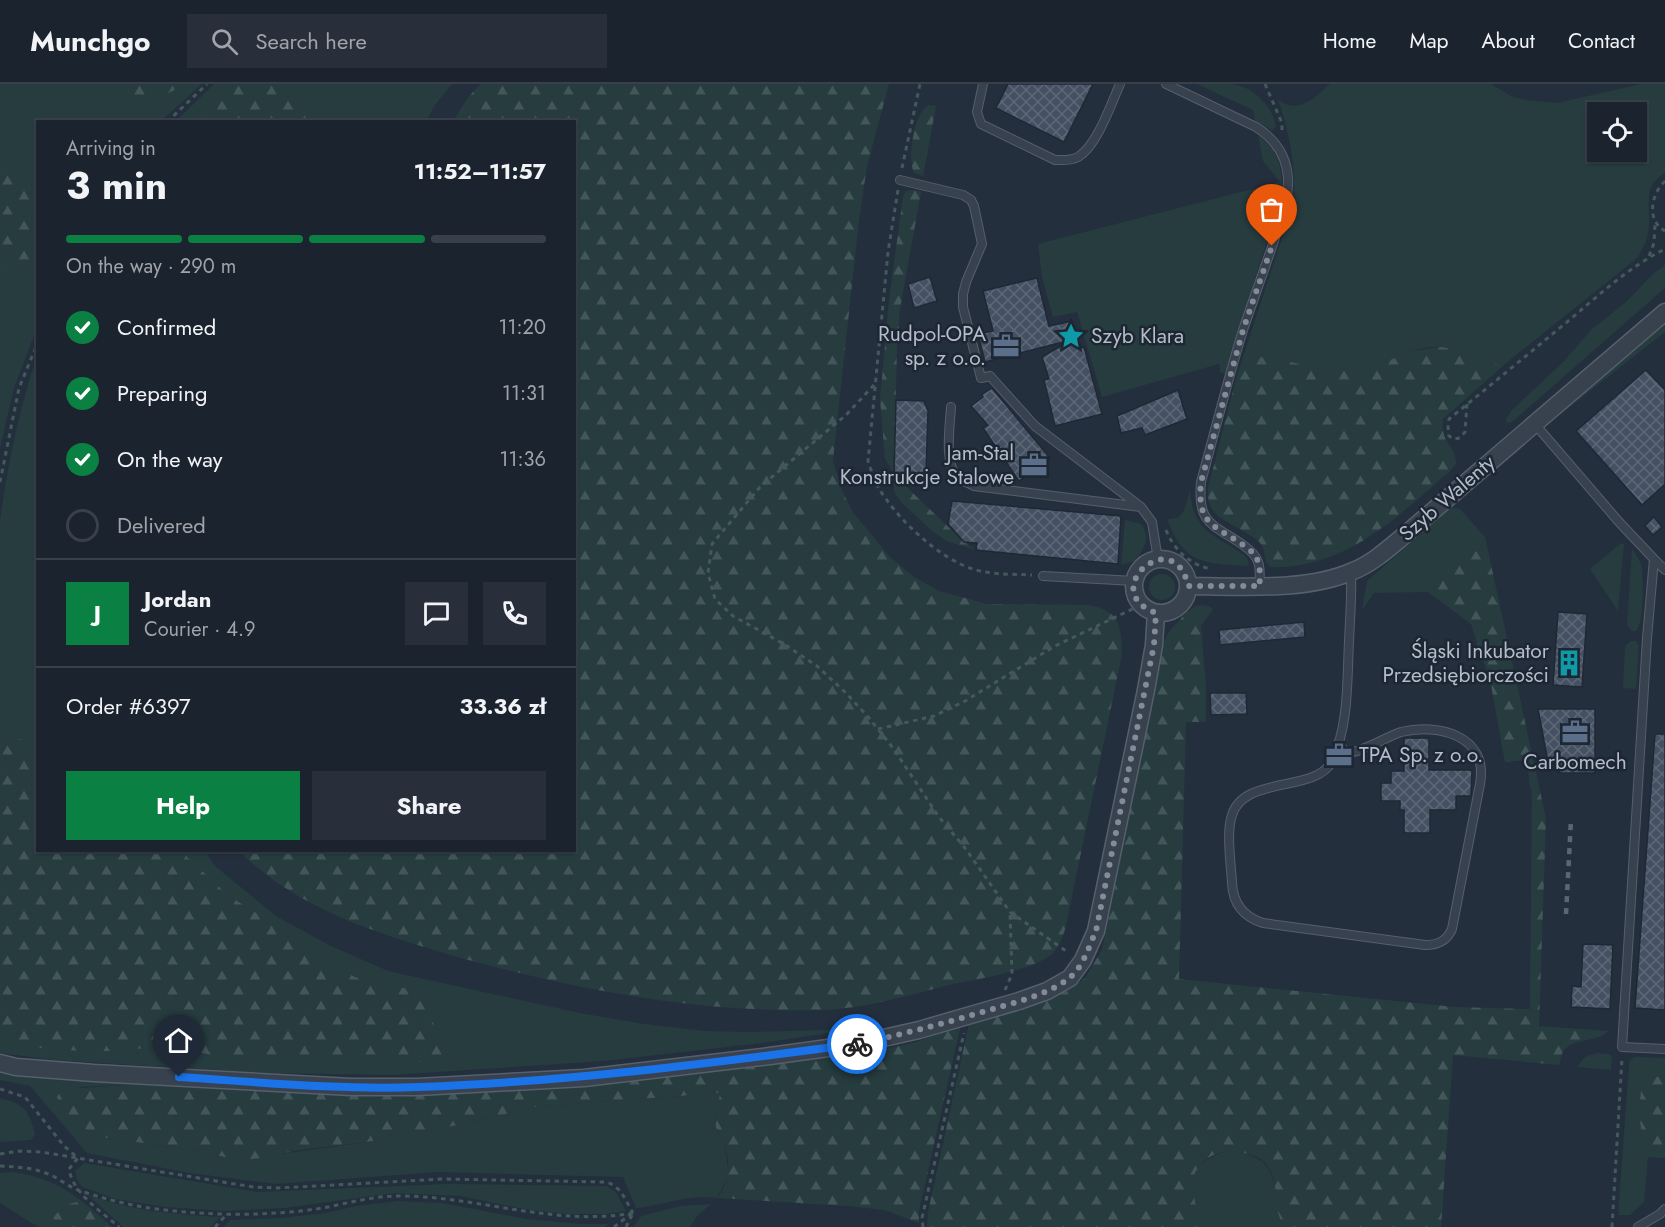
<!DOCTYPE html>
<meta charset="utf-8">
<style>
:root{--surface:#1b232e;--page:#282f3a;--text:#f1f3f6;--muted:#a0a4aa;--line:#39404a;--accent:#0b8043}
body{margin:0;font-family:Jost,sans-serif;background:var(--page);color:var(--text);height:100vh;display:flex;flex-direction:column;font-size:22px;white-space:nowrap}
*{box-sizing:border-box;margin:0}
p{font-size:20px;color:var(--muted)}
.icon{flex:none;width:33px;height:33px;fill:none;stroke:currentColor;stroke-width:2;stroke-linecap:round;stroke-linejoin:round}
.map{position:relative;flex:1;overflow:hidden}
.details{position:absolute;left:36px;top:36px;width:540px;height:732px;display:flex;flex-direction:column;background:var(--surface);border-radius:0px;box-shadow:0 2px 4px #0004,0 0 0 2px var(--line)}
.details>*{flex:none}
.fabs{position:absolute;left:1587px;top:18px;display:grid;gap:12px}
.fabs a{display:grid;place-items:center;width:60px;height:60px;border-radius:0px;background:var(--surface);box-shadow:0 2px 4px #0004,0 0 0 2px var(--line);font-size:30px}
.pin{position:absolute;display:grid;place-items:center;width:51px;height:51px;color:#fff;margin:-62px -26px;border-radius:50% 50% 50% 0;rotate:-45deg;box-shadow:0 0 6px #0007}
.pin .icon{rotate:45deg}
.courier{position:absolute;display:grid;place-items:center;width:60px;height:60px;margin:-30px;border:4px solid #1a73e8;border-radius:50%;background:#fff;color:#222;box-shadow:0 2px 8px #0007}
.summary em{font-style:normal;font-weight:700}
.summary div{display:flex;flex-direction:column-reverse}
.summary{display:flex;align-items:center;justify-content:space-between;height:102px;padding:0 30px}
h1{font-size:39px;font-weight:700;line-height:45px}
.bar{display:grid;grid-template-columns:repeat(4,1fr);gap:9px 6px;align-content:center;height:72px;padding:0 30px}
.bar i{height:8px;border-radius:4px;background:var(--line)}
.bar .on{background:var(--accent)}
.bar p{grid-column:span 4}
.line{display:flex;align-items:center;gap:15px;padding:0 30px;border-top:2px solid var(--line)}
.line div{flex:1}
.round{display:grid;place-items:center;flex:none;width:63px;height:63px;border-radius:0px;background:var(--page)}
ol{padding:0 30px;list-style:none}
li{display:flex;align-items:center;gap:18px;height:66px}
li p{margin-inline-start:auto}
li .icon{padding:6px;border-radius:50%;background:var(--accent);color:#fff;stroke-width:4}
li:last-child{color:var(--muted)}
li i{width:33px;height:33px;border:3px solid var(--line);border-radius:50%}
.action{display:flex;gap:12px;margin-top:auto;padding:12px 30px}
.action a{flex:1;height:69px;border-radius:0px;background:var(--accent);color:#fff;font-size:24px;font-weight:700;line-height:69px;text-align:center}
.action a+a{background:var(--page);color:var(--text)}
header{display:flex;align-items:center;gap:36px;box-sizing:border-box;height:84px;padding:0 30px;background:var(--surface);border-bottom:2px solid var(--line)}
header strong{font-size:28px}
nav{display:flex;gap:33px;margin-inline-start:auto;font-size:21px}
.search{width:420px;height:54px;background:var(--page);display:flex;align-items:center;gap:15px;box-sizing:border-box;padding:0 21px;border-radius:0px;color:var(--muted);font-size:22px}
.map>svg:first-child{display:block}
.grass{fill:#263c3f;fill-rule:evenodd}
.forest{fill:url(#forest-firs)}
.building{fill:url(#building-cross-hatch);stroke:#1f2835;stroke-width:1.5}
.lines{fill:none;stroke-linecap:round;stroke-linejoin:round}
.service-casing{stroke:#565f6c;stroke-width:10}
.minor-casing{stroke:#565f6c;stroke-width:19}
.path{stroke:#44595c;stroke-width:3;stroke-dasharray:4.5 4.5;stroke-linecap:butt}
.service{stroke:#38414e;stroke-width:8}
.minor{stroke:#38414e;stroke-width:16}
.rail{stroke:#5a6575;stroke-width:4.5;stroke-dasharray:6 6;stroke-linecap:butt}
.done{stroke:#828b98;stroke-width:6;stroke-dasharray:0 10.8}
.route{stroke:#1a73e8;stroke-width:8}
.labels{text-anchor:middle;stroke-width:5;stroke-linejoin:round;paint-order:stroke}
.poi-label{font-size:21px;fill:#b4bcc9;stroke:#1d2633;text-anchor:end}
.street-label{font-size:21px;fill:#b4bcc9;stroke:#1d2633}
</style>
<header>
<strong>Munchgo</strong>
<div class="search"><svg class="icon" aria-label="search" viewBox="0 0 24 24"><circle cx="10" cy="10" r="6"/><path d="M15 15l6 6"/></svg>Search here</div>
<nav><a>Home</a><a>Map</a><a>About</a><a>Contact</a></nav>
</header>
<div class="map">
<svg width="1665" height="1143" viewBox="0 0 1665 1143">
<defs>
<pattern id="forest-firs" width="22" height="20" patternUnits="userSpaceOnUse" patternTransform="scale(1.5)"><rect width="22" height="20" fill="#263c3f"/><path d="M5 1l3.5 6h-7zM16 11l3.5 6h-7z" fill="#435659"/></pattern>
<pattern id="building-cross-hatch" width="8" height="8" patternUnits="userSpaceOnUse" patternTransform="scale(1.5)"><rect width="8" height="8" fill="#455162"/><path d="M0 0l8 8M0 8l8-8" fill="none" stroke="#5d6877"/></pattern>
</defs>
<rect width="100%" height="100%" fill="#242f3e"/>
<path class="grass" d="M0 0H202L161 37 38 38 37 244 14 304 0 364Z
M214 0H452L435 21 426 37 175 38Z
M1197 0C1208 0 1220 0 1231 0 1253 2 1273 22 1276 43L1272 46 1255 37 1253 26Z
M1330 0H1491L1511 12 1525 16 1557 19 1641 0H1665V89C1643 102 1650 120 1649 141 1648 155 1644 165 1635 176L1506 279C1490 285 1479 275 1464 268 1458 265 1449 264 1442 263 1411 261 1388 282 1359 286 1343 288 1324 287 1308 283 1290 280 1274 272 1255 273L1237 291 1293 120C1297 85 1289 48 1278 15 1297 32 1316 13 1330 0ZM1598 28H1636V68H1598Z
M1258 51C1280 68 1283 84 1281 111L1226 290 1220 288 1219 280 1102 313 1077 228 1053 233 1042 193 1038 160 1280 98 1263 77Z
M1665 181V204L1512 338 1507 339 1506 335 1511 327 1564 277 1591 246 1626 218 1653 190Z
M1665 240V248L1548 340 1661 244Z
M37 272 38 766 205 767 215 782 276 832 331 862 388 887 580 929 644 940 705 947 750 948 857 945 762 959 604 977 393 991 265 989 53 976 0 969V436C8 380 19 325 37 272Z
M1190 405C1192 447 1214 450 1244 471L1248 476 1249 482C1204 479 1184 481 1167 435 1186 437 1186 419 1190 405Z
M1452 424 1460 425 1485 453 1480 465 1435 493 1428 508 1374 509 1362 526 1367 497 1447 427Z
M1125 436 1141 440C1151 453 1145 466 1134 477L1121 481Z
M1621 459 1624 460 1618 527 1590 485Z
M1632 464C1635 470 1639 474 1641 481 1644 493 1644 540 1636 547H1632L1627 541Z
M1149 503a13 13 0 1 1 26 0a13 13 0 1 1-26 0Z
M1631 557H1636L1639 562 1636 605 1623 604 1625 562Z
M1597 969 1608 970 1612 972 1611 986 1577 983 1585 973Z
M1635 973 1665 974V1074L1648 1073 1644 1118 1630 1131H1618L1629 981 1630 976Z
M0 987 30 992 143 1000 79 1003 107 1054 192 1066 238 1076 374 1057 392 1050 444 1044 540 1022 682 1012 712 1007 720 1010 715 1037 717 1047 724 1058 729 1091 717 1114C685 1110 666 1121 636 1124L623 1093 439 1088 276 1100 189 1089 87 1069 30 1002 0 996Z
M0 1014C24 1020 29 1026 35 1050L31 1056 0 1058Z
M1231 1067C1269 1072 1273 1086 1278 1121 1280 1131 1278 1136 1285 1143H1199C1199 1132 1196 1125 1193 1115 1184 1087 1206 1071 1231 1067Z
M84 1079 257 1108 447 1100 606 1102 616 1108 626 1127 607 1130H569L529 1126 460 1112 395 1109 284 1124 224 1127 165 1123 115 1115 88 1105 82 1103 77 1096 75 1087Z
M11 1088C41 1091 63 1102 87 1121L77 1118 57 1128 52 1143H38L0 1119V1089Z
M88 1111C135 1127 171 1130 220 1133L211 1143H123Z
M399 1117 443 1119 526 1135 581 1140H609L605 1143H223L230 1136 282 1134 326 1129 356 1122Z
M711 1120 697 1132 690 1143H634L640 1133 645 1131 680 1122Z"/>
<path class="forest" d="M109 0H184C163 14 148 18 123 15Z
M243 0C272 0 283 0 305 20 311 26 315 32 322 37H204C215 22 224 6 243 0Z
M481 0H889L867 82 859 136 833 376 840 402 852 427 889 472 914 493 939 507 987 520 1087 521C1120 526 1121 541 1122 570L1065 846C1062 854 1059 864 1052 870 1033 886 983 894 957 899 912 910 866 925 820 926 699 929 577 906 461 874 382 851 299 827 239 767L574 766V38L453 37 469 12Z
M929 21 936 22 923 92 914 89C907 75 914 28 929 21Z
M0 85 20 93 37 105V178L29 183 0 182Z
M913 106 921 108 900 225 897 262 894 391 964 458 976 466 947 457 932 447 901 418 894 407V391L885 374 880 315 889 217 903 112 906 107Z
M1441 263 1462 266 1490 281 1506 279 1443 335C1440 361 1456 360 1456 380L1449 388C1403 427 1362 470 1300 481 1292 482 1280 484 1272 483 1263 481 1266 466 1261 460 1257 455 1251 452 1246 449 1226 435 1206 434 1208 404L1237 291 1246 278 1255 273H1271L1323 286H1359L1377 281 1413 267Z
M1485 453 1546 735 1539 942 1608 947C1594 962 1561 949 1560 981L1453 971 1441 1143H1285C1269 1126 1286 1082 1252 1071 1242 1068 1230 1067 1220 1069 1212 1071 1205 1075 1200 1081 1183 1102 1200 1120 1199 1143H927L928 1128 969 940 1069 906 1085 894 1102 866 1164 557C1168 548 1173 543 1179 537 1189 525 1198 516 1213 525L1201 542 1206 604V638H1186L1179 895 1455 923 1530 925 1532 712 1526 676 1505 678 1490 596 1471 540 1428 508C1443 473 1451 483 1480 465Z
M0 654 21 655 37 663 38 766 183 767 188 774 229 812 290 850 323 876 355 893 376 900H389L415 907 431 928 435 948 441 959 442 970 434 975 413 979H400L385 974 355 972H297L238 976 176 964 161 963 109 967H80L40 964 0 954Z
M961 940 919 1127V1139L885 1126 849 1122 717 1114C730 1098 731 1080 724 1060 722 1054 718 1050 716 1043 714 1033 718 1021 720 1010L712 1007 682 1012 540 1022 444 1044 392 1050 374 1057 299 1066 262 1074 238 1076 192 1066 107 1054 85 1045 71 1035 60 1023 57 1013 60 1008 68 1005 143 1000 427 1011 543 1004 870 968 917 958Z
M1665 991V1074L1648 1073C1647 1062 1643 1054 1641 1044 1639 1031 1639 1016 1642 1003L1652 994Z
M77 1118 87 1121 112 1143H52L54 1133 62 1122Z"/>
<path class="building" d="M1008 0H1093L1064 58 996 24Z
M930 193 937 217 914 224 908 200Z
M1037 194 1049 242 1072 237 1079 264 1084 263 1102 330 1055 342 1044 296 1049 295 1042 273 1071 256 985 278 978 250 993 247 983 207Z
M1646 286 1665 306V400L1642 421 1576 347Z
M992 304 1050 374 1019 397 983 344 988 341 971 322 983 313 982 310Z
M1178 306 1187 335 1145 351 1142 344 1121 349 1117 332Z
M896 316 924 317 928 327 926 389 894 391Z
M952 417 1121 432 1118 480 976 466 977 459 964 458 948 440Z
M1654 433 1662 443 1653 451 1645 442Z
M1558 528 1587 530 1582 603 1553 601Z
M1304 538 1305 553 1220 561 1219 546Z
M1210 609H1246L1247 630 1211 631Z
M1538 625H1595V689H1559V677L1548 678Z
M1655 650H1665V926L1635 924Z
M1404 654H1429V686H1472L1471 712H1456V726H1430V749H1404V726H1400V717H1381V699H1391V687H1404Z
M1583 860 1613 861 1610 925 1571 923 1572 902 1581 903Z"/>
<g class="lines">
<g class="service-casing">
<path id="service" d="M983 0 977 28 981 40 1055 76C1063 76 1071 77 1078 73 1097 62 1111 20 1120 0
M1166 0 1256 43C1275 55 1287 71 1288 95 1289 116 1280 137 1274 157 1264 186 1254 214 1244 243 1228 294 1215 347 1201 398 1197 441 1213 440 1243 461 1250 466 1256 471 1258 478 1261 485 1259 495 1260 502
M900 96 963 111 971 116 974 122 982 160 966 198 963 210V223L981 294 990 292 1035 342 1141 423 1152 438 1158 476
M951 323C950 341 944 379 957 393 962 397 969 399 974 402L1141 423
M1534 339 1619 438 1654 475 1647 554 1622 963 1665 965
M1654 475 1665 486
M1043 492 1135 497
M1338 659 1346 668C1355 672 1388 652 1401 648 1439 639 1489 652 1480 700L1452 845C1447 857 1438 861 1425 861L1263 839C1244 833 1233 820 1232 799 1231 780 1226 749 1232 731 1244 691 1317 709 1332 677 1349 641 1347 596 1349 557 1350 534 1352 511 1351 488
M1638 1143 1660 1130 1665 1125"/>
</g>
<g class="minor-casing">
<path id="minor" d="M1134 502a27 27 0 1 1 54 0a27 27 0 1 1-54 0Z
M1188 502C1239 502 1306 508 1353 487 1373 479 1389 464 1406 450L1665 228
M0 979 16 983 94 989 351 1003H418L584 994 770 972 857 960 919 946 1019 917 1047 907 1070 894 1083 876 1096 847 1146 606 1154 561 1156 529"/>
</g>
<path class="path" d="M1265 0 1282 39V49
M167 38 207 0
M902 84 920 0
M1665 97C1651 110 1646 137 1665 147
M898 106 888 168 868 377C871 386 874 395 878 403 897 435 940 476 976 486 994 491 1014 490 1032 491
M1649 172 1654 159 1655 140
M874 301 846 331 760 403 712 460 708 489 715 515 733 532 784 560 817 582 846 609 869 634 893 664 939 733 965 764 1010 828 1069 869
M1467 320 1465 348 1460 354 1454 355 1449 352 1448 343 1449 335C1491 301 1532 267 1573 233 1602 208 1631 182 1665 165
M0 398 19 304 38 258
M1166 446C1174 466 1190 481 1211 485
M878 645 934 632 965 617 1055 562 1141 521
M1005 906 1012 890 1010 828
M0 1005 25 1013 64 1062 78 1074 69 1085C73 1110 101 1127 119 1143
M0 1070 19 1067 41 1068 253 1103 278 1104 441 1095 605 1098C621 1101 625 1116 633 1129
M0 1082C19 1083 36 1084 53 1092 62 1097 71 1104 81 1107 108 1116 136 1123 165 1126 217 1132 271 1132 323 1124 348 1119 373 1112 399 1112 478 1112 554 1143 633 1129
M215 1143 227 1130
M614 1143 631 1130
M626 1143 632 1131
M923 1143 922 1134 964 949
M1612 1143 1622 974"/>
<use href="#service" class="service"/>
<use href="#minor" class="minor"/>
<path class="rail" d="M1566 830 1571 736"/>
</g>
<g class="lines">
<path class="done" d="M857 960C904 950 950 938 996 924 1020 917 1049 910 1069 894 1083 884 1089 862 1096 847L1154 561 1156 529C1095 507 1175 438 1188 502H1260C1259 494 1261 485 1258 478 1256 470 1250 466 1243 461 1213 440 1197 441 1201 398L1243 246 1272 162"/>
<path class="route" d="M179 993C258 998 339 1006 419 1003 566 998 712 979 857 960"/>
</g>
<defs>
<g id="sight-bare" transform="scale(2.07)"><path d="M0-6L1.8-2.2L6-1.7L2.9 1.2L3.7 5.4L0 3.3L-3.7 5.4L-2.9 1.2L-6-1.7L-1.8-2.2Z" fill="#0f9aa8" stroke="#1d2633" stroke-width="2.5" paint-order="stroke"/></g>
<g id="office-bare" transform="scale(2.07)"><path d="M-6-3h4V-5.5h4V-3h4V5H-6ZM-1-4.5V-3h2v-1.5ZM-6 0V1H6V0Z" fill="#5c6f8a" stroke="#1d2633" stroke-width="2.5" paint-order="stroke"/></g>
<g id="building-bare" transform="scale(2.07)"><path d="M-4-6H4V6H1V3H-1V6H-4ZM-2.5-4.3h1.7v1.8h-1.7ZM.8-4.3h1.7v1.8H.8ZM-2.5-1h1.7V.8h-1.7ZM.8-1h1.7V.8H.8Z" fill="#0f9aa8" stroke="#1d2633" stroke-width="2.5" paint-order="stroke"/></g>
</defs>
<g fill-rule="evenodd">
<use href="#sight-bare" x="1071" y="252"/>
<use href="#office-bare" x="1006" y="262"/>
<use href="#office-bare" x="1034" y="381"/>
<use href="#building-bare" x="1569" y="579"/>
<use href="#office-bare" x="1575" y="648"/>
<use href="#office-bare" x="1339" y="671"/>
</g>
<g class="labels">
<g class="poi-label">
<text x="986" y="257">Rudpol-OPA<tspan x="986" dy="24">sp. z o.o.</tspan></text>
<text x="1091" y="259" text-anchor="start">Szyb Klara</text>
<text x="1014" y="376">Jam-Stal<tspan x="1014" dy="24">Konstrukcje Stalowe</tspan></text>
<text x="1549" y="574">Śląski Inkubator<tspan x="1549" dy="24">Przedsiębiorczości</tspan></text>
<text x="1359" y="678" text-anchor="start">TPA Sp. z o.o.</text>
<text x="1575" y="685" text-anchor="middle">Carbomech</text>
</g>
<g class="street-label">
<text transform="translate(1447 414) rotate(-41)" y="7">Szyb Walenty</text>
</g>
</g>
</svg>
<div class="fabs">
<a><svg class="icon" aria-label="locate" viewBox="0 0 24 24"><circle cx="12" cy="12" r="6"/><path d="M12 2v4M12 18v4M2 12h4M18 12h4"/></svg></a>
</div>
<div class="pin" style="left:1272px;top:162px;background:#ea580c"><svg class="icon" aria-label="bag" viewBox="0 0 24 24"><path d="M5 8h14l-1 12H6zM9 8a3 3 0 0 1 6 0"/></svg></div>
<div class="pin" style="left:179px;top:993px;background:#1f2937"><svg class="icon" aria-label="home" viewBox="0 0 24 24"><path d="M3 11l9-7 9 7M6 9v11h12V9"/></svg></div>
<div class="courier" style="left:857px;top:960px"><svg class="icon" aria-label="bike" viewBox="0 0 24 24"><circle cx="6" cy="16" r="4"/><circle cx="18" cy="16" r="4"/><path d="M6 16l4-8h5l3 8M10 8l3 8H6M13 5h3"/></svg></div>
<section class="details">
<div class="summary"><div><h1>3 min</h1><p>Arriving in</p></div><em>11:52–11:57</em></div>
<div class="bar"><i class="on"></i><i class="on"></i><i class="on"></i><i></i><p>On the way · 290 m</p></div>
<ol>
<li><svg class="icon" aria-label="check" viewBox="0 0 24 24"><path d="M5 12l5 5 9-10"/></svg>Confirmed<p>11:20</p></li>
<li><svg class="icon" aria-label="check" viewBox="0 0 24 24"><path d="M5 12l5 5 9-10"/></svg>Preparing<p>11:31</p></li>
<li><svg class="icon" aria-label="check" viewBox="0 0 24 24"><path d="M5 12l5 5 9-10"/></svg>On the way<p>11:36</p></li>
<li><i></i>Delivered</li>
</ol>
<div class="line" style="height:108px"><b class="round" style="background:var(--accent);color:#fff">J</b><div><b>Jordan</b><p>Courier · 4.9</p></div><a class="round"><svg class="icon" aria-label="chat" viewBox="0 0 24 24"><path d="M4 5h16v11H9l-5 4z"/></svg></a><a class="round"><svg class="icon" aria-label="phone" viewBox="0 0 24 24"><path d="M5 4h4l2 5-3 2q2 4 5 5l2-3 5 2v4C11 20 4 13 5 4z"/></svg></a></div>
<div class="line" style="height:78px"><div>Order #6397</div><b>33.36 zł</b></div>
<div class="action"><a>Help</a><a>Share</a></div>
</section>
</div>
